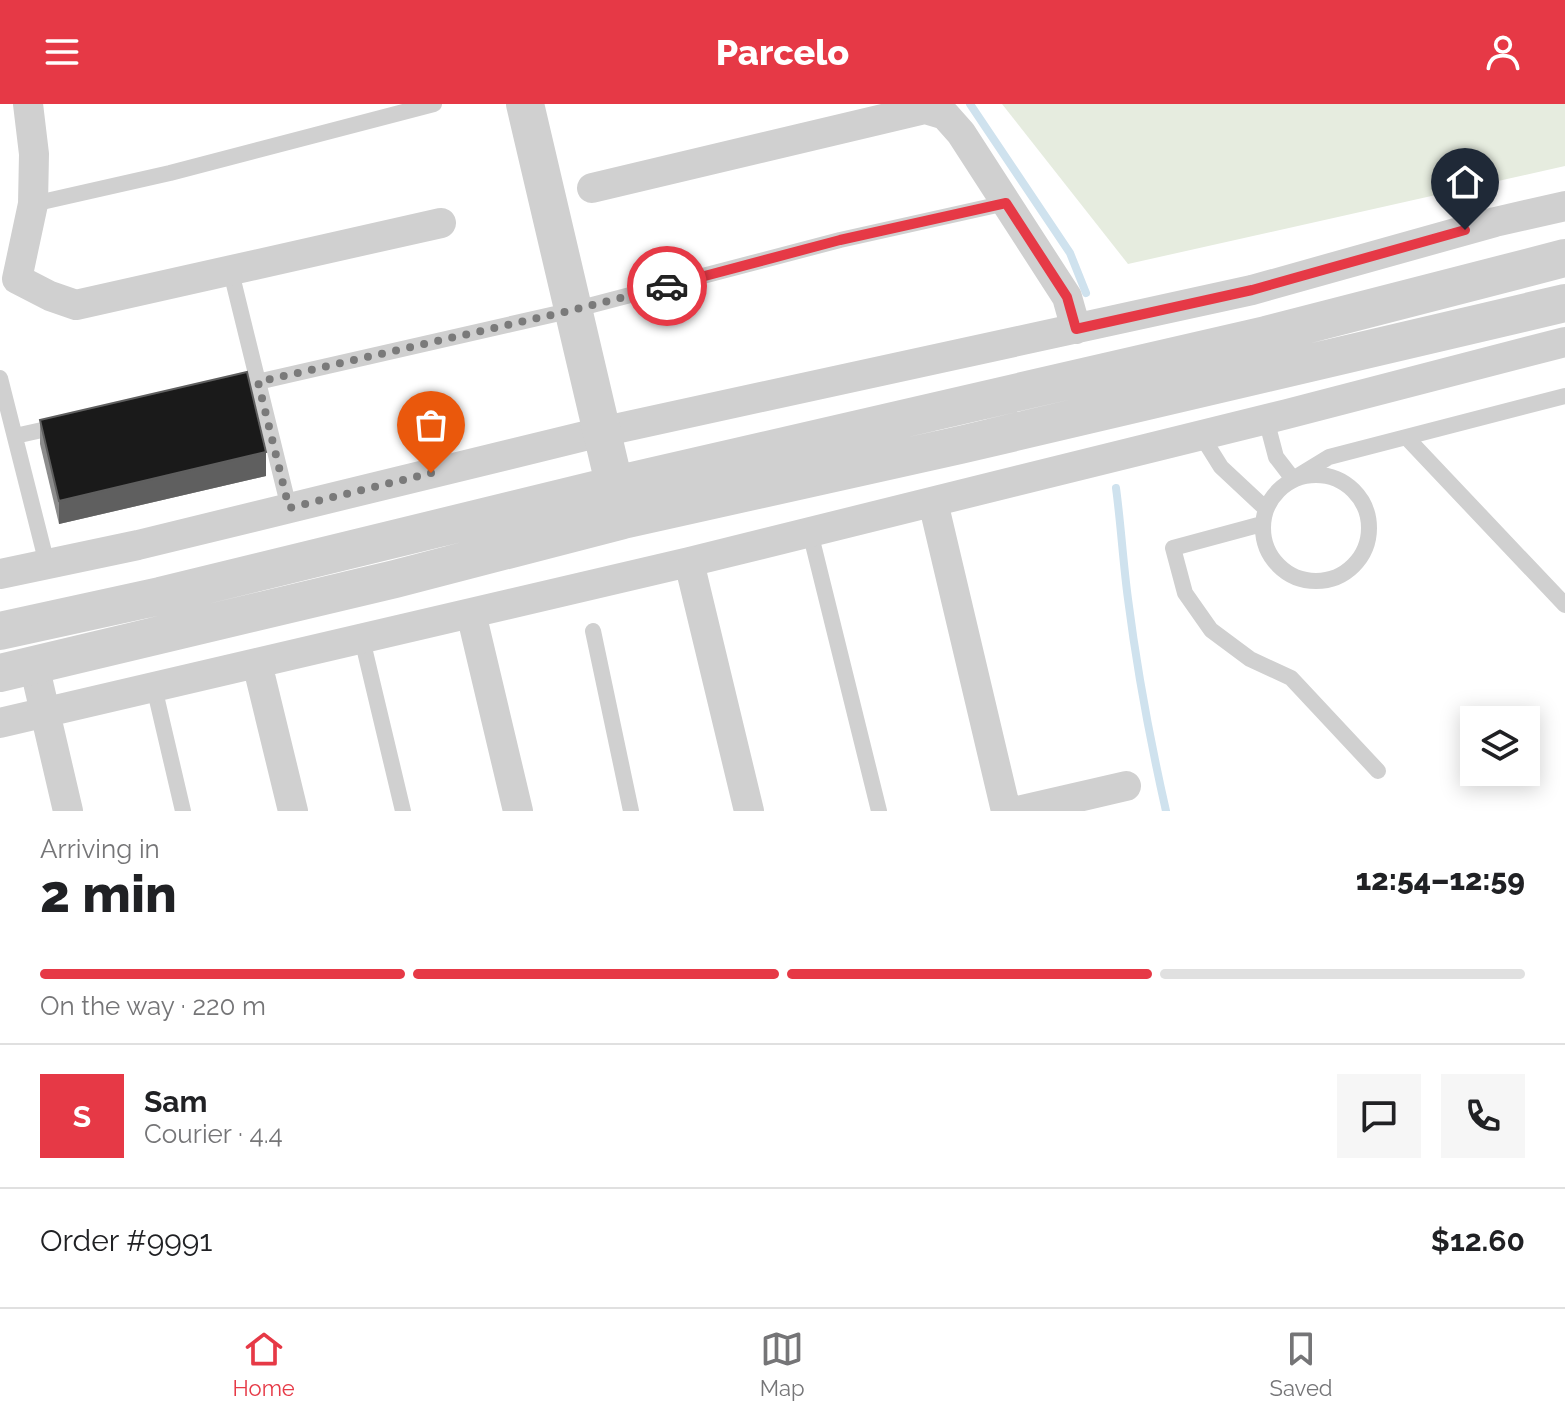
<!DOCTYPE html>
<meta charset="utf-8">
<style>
:root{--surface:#fff;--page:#f6f6f6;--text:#202124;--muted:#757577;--line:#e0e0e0;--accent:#e63946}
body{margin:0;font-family:Raleway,sans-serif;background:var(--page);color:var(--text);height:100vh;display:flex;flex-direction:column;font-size:30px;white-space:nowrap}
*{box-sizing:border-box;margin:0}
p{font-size:26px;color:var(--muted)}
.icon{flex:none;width:44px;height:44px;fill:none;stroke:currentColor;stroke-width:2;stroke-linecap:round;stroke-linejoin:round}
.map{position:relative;height:707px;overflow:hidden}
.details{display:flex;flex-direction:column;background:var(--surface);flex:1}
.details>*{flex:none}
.fabs{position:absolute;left:1460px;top:602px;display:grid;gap:16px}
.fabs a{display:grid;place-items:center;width:80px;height:80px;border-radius:0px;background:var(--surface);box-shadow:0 4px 20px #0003;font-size:40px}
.pin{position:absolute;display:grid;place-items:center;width:68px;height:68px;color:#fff;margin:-82px -34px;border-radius:50% 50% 50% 0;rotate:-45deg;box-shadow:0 0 8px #0007}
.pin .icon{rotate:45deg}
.courier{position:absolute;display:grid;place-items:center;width:80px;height:80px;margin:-40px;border:6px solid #e63946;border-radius:50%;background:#fff;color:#222;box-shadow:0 2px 10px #0007}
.summary em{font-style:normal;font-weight:800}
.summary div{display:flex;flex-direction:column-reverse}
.summary{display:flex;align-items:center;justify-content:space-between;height:136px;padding:0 40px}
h1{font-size:52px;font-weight:800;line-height:60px}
.bar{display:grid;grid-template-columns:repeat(4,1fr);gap:12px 8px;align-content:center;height:96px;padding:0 40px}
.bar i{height:10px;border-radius:6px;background:var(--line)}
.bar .on{background:var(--accent)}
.bar p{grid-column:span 4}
.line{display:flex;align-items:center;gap:20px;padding:0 40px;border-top:2px solid var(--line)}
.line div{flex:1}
.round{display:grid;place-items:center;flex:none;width:84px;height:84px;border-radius:0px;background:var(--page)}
header{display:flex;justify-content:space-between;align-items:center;height:104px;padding:0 40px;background:var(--accent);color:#fff;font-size:36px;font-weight:800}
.tabs{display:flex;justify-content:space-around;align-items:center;height:112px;border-top:2px solid var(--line);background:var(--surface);font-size:22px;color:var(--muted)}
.tabs a{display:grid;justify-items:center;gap:4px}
.tabs .on{color:var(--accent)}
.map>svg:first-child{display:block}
.green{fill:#e6ecdf}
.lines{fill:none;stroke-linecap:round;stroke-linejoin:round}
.stream{stroke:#cfe2ee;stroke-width:8}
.service{stroke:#d0d0d0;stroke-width:16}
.minor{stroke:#d0d0d0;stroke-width:30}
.tertiary{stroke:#d0d0d0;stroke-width:38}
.wall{fill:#8c8c8c}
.shaded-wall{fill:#5f5f5f}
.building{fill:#1a1a1a;stroke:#5f5f5f;stroke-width:2}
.done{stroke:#7a7a7a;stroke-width:8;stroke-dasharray:0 14.4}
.route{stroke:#e63946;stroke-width:10}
</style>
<header><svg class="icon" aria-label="menu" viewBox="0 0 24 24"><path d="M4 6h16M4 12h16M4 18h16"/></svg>Parcelo<svg class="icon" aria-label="person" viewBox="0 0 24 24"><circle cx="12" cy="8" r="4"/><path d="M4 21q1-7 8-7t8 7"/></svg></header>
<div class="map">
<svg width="1565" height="707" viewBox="0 0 1565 707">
<rect width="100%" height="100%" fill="#fff"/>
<path class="green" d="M1002 0H1565V62L1128 160Z"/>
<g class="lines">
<path class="stream" d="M970 0 1070 149 1086 189
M1116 384C1121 421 1123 458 1128 495 1137 566 1150 636 1166 707"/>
<path class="service" d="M33 100 170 69 434 0
M231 168 289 404
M0 274 47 460
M231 284 573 206 840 136 1006 99
M1266 315 1276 353 1293 375 1329 353 1565 292
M1201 331 1221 363 1266 405
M15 332 60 322
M1406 333 1565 501
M1263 424a53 53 0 1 1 106 0a53 53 0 1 1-106 0Z
M1262 420 1173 444 1185 489 1211 526 1250 555 1291 574 1378 667
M810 428 879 707
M593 527 631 707
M362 535 403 707
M154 583 183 707"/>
<path class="minor" d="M28 0 34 50 33 100 17 175 50 192 76 201 441 119
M592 84 925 5 945 11 961 29 1067 193 1076 225
M933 398 1006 707
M689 458 749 707
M0 470 138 441 601 328 1252 186 1495 118 1565 102
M471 509 518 707
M257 559 293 707
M34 561 68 707
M0 619 689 458 1287 310 1565 238
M1018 707 1126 682"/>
<path class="tertiary" d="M525 0 620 405
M0 527 160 492 615 381 1266 231 1565 154
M0 569 395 475 623 416 960 341 1565 199"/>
</g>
<path class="wall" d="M40 316 266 372 59 420 40 340Z"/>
<path class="shaded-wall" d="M266 348V372L59 420V397Z"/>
<path class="building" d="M247 268 266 348 59 397 40 316Z"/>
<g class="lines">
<path class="done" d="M431 369 289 404 258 278 573 206 667 182"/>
<path class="route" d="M667 182 840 136 1006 99 1067 193 1076 225 1252 186 1465 126"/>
</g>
</svg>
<div class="fabs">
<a><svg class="icon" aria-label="layers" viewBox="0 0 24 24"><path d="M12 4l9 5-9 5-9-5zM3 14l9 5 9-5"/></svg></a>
</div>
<div class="pin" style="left:431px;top:369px;background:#ea580c"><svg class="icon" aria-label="bag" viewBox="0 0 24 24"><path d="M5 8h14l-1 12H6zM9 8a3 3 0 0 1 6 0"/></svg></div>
<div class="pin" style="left:1465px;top:126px;background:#1f2937"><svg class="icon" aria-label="home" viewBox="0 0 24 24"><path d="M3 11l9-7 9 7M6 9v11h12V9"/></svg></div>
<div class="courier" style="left:667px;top:182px"><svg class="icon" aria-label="car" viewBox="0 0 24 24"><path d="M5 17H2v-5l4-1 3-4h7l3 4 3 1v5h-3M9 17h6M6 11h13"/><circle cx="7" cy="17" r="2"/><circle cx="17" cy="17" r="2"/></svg></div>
</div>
<section class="details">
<div class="summary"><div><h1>2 min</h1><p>Arriving in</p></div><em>12:54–12:59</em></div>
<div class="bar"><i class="on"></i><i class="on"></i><i class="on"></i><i></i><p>On the way · 220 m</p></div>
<div class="line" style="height:144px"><b class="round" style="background:var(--accent);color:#fff">S</b><div><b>Sam</b><p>Courier · 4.4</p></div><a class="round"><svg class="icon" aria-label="chat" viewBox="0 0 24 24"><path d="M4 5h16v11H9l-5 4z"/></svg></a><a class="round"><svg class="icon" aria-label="phone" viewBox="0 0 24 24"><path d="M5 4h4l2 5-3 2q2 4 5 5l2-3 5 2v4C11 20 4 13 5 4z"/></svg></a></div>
<div class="line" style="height:104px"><div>Order #9991</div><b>$12.60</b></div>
</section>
<nav class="tabs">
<a class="on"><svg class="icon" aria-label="home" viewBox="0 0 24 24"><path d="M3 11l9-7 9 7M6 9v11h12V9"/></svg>Home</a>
<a><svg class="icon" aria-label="map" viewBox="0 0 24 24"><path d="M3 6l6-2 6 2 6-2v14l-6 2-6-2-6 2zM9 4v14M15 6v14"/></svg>Map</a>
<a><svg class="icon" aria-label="saved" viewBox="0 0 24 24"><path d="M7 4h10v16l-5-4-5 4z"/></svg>Saved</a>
</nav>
